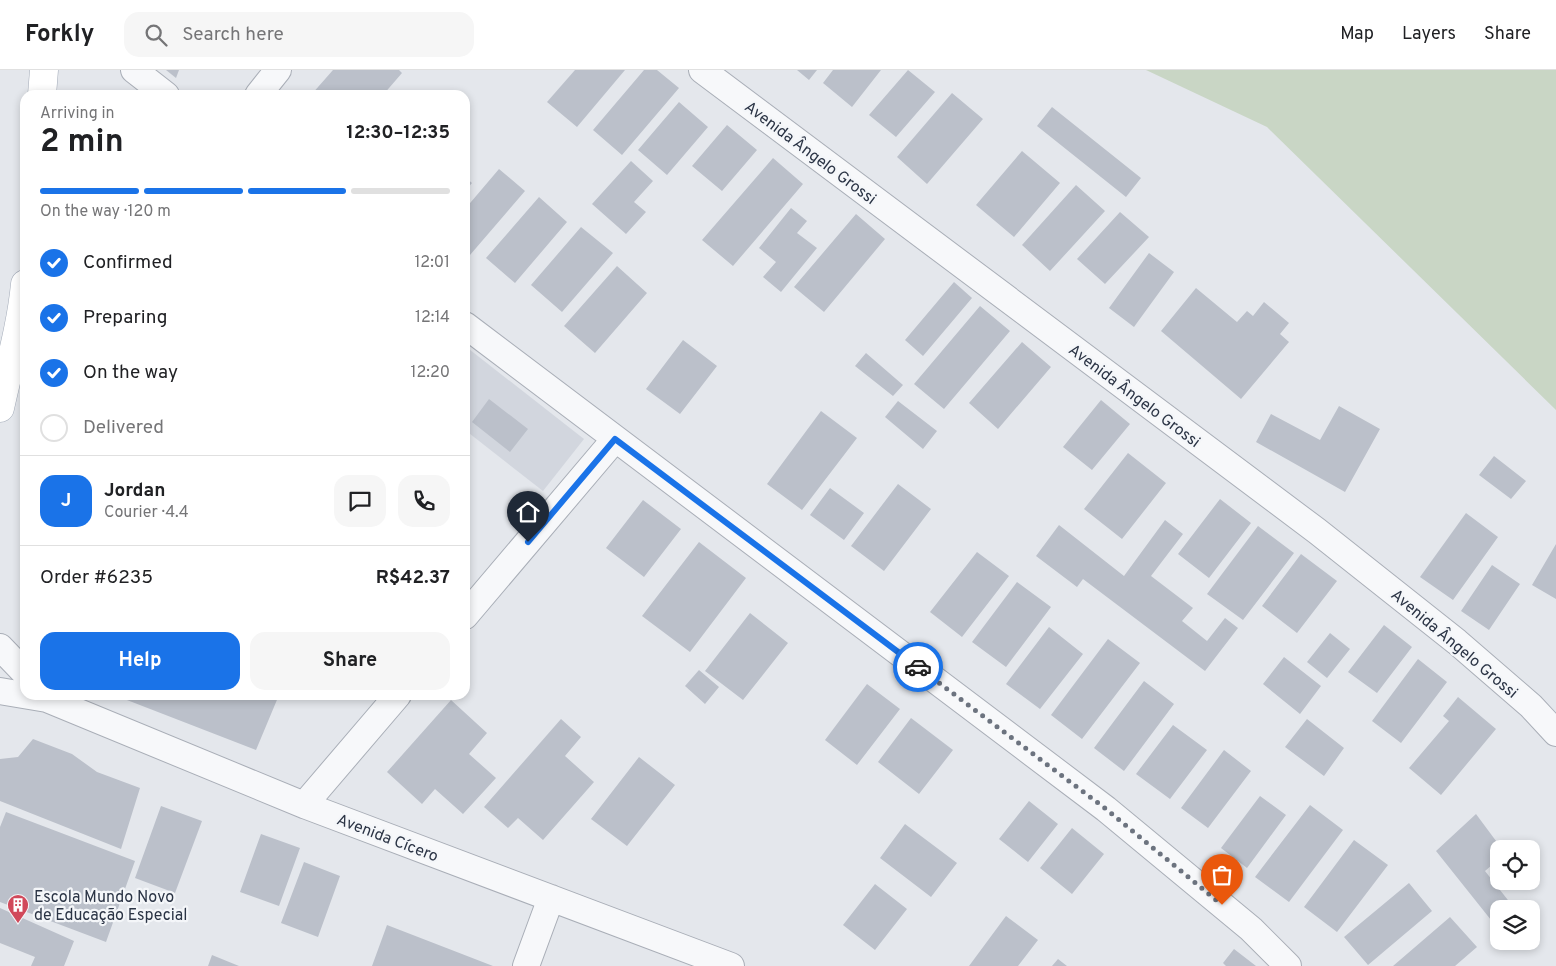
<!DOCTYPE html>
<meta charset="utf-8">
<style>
:root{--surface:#fff;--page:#f6f6f6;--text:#202124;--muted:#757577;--line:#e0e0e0;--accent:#1a73e8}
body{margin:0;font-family:Overpass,sans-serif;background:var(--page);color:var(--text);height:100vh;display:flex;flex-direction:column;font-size:19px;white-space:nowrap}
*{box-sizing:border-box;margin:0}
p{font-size:16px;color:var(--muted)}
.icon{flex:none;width:28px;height:28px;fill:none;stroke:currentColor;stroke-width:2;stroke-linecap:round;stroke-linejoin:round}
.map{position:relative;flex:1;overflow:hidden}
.panel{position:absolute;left:20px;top:20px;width:450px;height:610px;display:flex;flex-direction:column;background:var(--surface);border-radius:15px;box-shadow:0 2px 8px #0003}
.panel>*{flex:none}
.fabs{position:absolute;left:1490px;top:770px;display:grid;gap:10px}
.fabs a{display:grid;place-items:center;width:50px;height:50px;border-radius:10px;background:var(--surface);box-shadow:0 2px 8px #0003;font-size:25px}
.pin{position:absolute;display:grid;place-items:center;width:42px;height:42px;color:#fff;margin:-51px -21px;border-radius:50% 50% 50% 0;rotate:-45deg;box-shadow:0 0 5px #0007}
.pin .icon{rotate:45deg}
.courier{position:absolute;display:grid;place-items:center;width:50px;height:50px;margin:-25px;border:4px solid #1a73e8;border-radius:50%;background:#fff;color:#222;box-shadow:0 1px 6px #0007}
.summary em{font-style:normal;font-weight:700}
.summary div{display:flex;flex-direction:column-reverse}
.summary{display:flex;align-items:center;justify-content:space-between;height:85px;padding:0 20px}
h1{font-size:32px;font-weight:700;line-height:38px}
.bar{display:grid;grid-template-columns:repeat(4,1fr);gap:8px 5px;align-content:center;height:60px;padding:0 20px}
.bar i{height:6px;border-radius:4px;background:var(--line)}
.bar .on{background:var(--accent)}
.bar p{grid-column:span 4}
.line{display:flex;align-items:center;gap:12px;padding:0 20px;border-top:1px solid var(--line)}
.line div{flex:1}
.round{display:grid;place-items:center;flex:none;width:52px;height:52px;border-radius:15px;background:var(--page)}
ol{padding:0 20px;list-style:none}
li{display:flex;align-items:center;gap:15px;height:55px}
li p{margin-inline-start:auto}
li .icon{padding:5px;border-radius:50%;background:var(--accent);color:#fff;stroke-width:4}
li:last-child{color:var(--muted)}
li i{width:28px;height:28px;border:2px solid var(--line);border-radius:50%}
.button{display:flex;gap:10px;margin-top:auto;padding:10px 20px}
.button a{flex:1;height:58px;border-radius:15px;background:var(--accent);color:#fff;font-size:20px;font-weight:700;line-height:58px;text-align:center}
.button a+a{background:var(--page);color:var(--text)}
header{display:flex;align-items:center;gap:30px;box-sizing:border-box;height:70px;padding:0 25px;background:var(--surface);border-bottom:1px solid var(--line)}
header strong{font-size:24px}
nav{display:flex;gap:28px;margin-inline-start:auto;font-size:18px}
.search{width:350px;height:45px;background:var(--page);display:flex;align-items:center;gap:12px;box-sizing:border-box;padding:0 18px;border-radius:15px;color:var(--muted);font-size:19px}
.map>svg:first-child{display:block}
.built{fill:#d2d6de}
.green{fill:#c9d6c5}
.building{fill:#bbc0ca}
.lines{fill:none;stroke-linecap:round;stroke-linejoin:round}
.minor-casing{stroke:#a9aeb7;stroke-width:28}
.primary-casing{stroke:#a3abb8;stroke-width:29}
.minor{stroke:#f7f8fa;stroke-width:26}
.primary{stroke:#fff;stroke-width:28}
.done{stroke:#6c737f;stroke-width:5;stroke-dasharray:0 9}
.route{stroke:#1a73e8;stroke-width:6}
.labels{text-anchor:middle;stroke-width:4.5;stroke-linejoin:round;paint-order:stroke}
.street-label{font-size:16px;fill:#2b3445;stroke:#f4f6f9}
.poi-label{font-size:16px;fill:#2b3445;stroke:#f4f6f9;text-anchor:start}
</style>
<header>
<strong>Forkly</strong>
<div class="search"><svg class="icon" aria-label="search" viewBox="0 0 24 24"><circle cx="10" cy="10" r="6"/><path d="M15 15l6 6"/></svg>Search here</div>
<nav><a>Map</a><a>Layers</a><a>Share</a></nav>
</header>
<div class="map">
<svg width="1556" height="896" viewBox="0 0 1556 896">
<rect width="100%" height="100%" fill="#e4e7ec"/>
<path class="built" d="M465 276 584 369 543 421 465 360Z"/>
<path class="green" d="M1146 0H1556V340L1267 57Z"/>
<path class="building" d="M166 0H179L176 8Z
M333 0H399L402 3 383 25H311Z
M575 0H625L577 57 547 32Z
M644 0H657L679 18 622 85 593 60Z
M797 0H817L809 10Z
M833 0H881L852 37 823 13Z
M908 0 935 22 896 67 869 45Z
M952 23 983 49 927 114 897 87Z
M679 32 708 57 667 105 638 80Z
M1052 37 1141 108 1126 127 1037 56Z
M727 55 757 80 722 121 692 96Z
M1022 81 1060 113 1014 167 976 135Z
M773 88 803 114 733 196 702 170Z
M631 91 653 111 634 132 646 142 626 164 592 134Z
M499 99 525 121 470 185 465 181V139Z
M465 107 472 113 465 121Z
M1076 115 1105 141 1050 201 1022 175Z
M539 127 567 152 515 213 486 188Z
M791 138 807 151 797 163 817 178 781 222 763 207 776 192 759 178Z
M1120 142 1149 167 1105 214 1077 189Z
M856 144 885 169 824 242 794 217Z
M581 157 613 183 562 242 531 215Z
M1149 183 1174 202 1134 257 1109 238Z
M617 196 647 223 595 283 564 256Z
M954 212 972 228 923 286 905 270Z
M1196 218 1237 252 1247 241 1253 246 1264 232 1289 253 1280 264 1289 272 1241 329 1161 261Z
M980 236 1010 261 944 339 914 314Z
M683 270 717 296 680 344 646 319Z
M1022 272 1051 297 998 359 969 333Z
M866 283 903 315 893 326 855 296Z
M489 329 528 359 510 382 472 352Z
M1101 330 1130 354 1092 400 1063 377Z
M898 331 937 361 923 379 885 347Z
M1339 336 1380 359 1345 422 1256 372 1271 344 1320 370Z
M821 341 857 368 802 440 767 414Z
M1128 383 1166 413 1122 469 1084 439Z
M1494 386 1526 411 1511 429 1479 405Z
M898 414 931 439 884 501 851 476Z
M830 418 864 443 844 470 810 445Z
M1220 429 1251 453 1209 508 1178 484Z
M643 430 681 459 644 507 606 478Z
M1466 443 1498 467 1453 530 1420 507Z
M1165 450 1183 464 1151 506 1193 538 1182 551 1207 571 1225 548 1238 558 1205 601 1083 509 1077 517 1036 486 1059 455 1124 506Z
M1258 456 1294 483 1243 550 1207 524Z
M699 472 746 508 690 582 642 546Z
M1556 474V529L1532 515Z
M977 482 1009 506 962 567 930 542Z
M1301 484 1337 511 1297 563 1262 536Z
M1492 495 1520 514 1489 560 1461 541Z
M1017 512 1051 537 1006 597 972 572Z
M750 543 788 573 743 630 705 601Z
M1384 555 1412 577 1377 623 1348 602Z
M1049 557 1083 584 1040 639 1006 614Z
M1330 563 1350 579 1327 608 1307 592Z
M1108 569 1140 593 1082 669 1051 645Z
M1284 587 1321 616 1300 644 1263 614Z
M1418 589 1447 612 1401 673 1372 651Z
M699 600 719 617 705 634 685 616Z
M1144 611 1174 634 1124 701 1094 678Z
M867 614 900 639 857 695 825 670Z
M114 625H279L256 680Z
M1458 627 1496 659 1441 725 1409 698 1449 651 1443 646Z
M451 630 487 663 469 684 496 708 463 744 435 719 422 734 387 702Z
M911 648 953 680 919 724 878 692Z
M561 649 581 667 565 686 594 712 543 770 518 748 508 758 484 737Z
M1307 649 1344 678 1324 706 1285 677Z
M1173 655 1207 680 1170 729 1136 704Z
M33 669 72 684 97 702 140 718 121 779 0 731V689L18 687Z
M1224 680 1251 701 1208 758 1181 738Z
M639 687 675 715 627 776 591 749Z
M1260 726 1286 745 1247 798 1221 778Z
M1029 731 1058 754 1028 792 999 769Z
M1310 735 1343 760 1289 832 1255 807Z
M161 736 202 751 175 823 135 808Z
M6 742 135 791 106 872 0 832V757Z
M1476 744 1502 779H1499V789L1485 801 1515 839H1499V860L1436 781Z
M905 754 957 793 931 827 880 788Z
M1072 758 1104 784 1072 824 1040 798Z
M261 764 300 778 279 836 240 822Z
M1354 770 1388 795 1337 862 1304 837Z
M304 792 340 806 318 867 281 853Z
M1409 813 1432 841 1368 895 1344 867Z
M875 814 907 839 875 880 843 855Z
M0 838 74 871 64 896H31L35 887 0 873Z
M1006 846 1038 870 1018 896H969Z
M1450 847 1477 877 1455 896H1393Z
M387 855 493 896H372Z
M1234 879 1256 896H1226L1223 893Z
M212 885 239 896H208Z
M1058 889 1067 896H1052Z"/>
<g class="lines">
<g class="minor-casing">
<path id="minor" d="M134 0 166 25
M702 0 1317 461 1457 572 1531 636 1556 663
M258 25 278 0
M465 255 1106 739 1251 859 1288 896
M465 546 615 369
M0 577 25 603
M0 621 47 629 304 735 731 896
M304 735 398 625
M526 896 551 828"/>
</g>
<g class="primary-casing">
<path id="primary" d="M42 25 44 0
M0 338C9 297 21 256 25 214"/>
</g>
<use href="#minor" class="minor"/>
<use href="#primary" class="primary"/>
</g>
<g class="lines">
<path class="done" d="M918 597 1106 739 1222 835"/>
<path class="route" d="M528 472 615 369 918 597"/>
</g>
<defs>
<g id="building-pin" transform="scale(1.125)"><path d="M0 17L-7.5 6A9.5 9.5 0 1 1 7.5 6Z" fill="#d1495b" stroke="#f4f6f9"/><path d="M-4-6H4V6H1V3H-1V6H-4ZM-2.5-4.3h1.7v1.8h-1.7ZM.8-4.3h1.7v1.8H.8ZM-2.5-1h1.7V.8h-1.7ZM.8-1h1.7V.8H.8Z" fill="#fff"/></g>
</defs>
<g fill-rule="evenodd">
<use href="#building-pin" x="18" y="835"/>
</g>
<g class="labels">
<g class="street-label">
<text transform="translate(811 82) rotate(37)" y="6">Avenida Ângelo Grossi</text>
<text transform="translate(1135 325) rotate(37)" y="6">Avenida Ângelo Grossi</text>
<text transform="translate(1455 573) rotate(40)" y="6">Avenida Ângelo Grossi</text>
<text transform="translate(388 767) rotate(21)" y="6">Avenida Cícero</text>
</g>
<g class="poi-label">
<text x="34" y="832">Escola Mundo Novo<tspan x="34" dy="18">de Educação Especial</tspan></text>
</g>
</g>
</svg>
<div class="fabs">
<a><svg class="icon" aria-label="locate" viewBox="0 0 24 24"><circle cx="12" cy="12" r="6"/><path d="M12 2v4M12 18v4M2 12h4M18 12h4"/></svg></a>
<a><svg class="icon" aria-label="layers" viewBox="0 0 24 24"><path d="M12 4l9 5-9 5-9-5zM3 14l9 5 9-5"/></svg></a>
</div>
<div class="pin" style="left:1222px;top:835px;background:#ea580c"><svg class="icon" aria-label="bag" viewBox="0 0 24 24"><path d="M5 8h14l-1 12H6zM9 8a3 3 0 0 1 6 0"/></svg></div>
<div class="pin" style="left:528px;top:472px;background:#1f2937"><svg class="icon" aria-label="home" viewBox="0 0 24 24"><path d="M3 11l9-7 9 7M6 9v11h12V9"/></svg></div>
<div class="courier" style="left:918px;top:597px"><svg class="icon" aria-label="car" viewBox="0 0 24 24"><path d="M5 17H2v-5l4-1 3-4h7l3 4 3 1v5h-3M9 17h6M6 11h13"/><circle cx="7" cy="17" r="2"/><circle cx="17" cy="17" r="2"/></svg></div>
<section class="panel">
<div class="summary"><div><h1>2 min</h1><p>Arriving in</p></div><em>12:30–12:35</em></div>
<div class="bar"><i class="on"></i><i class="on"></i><i class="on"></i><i></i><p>On the way · 120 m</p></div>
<ol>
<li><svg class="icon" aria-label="check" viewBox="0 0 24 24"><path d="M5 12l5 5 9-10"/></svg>Confirmed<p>12:01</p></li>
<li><svg class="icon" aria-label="check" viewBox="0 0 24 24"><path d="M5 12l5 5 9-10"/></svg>Preparing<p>12:14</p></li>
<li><svg class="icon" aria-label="check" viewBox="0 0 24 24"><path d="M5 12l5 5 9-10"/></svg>On the way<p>12:20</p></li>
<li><i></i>Delivered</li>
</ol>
<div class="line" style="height:90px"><b class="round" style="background:var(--accent);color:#fff">J</b><div><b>Jordan</b><p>Courier · 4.4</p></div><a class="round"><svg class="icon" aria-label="chat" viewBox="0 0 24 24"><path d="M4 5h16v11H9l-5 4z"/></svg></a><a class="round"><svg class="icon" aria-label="phone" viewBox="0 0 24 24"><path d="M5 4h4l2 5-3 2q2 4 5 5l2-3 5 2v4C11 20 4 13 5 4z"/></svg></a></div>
<div class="line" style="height:65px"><div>Order #6235</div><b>R$42.37</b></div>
<div class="button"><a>Help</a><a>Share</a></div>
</section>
</div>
